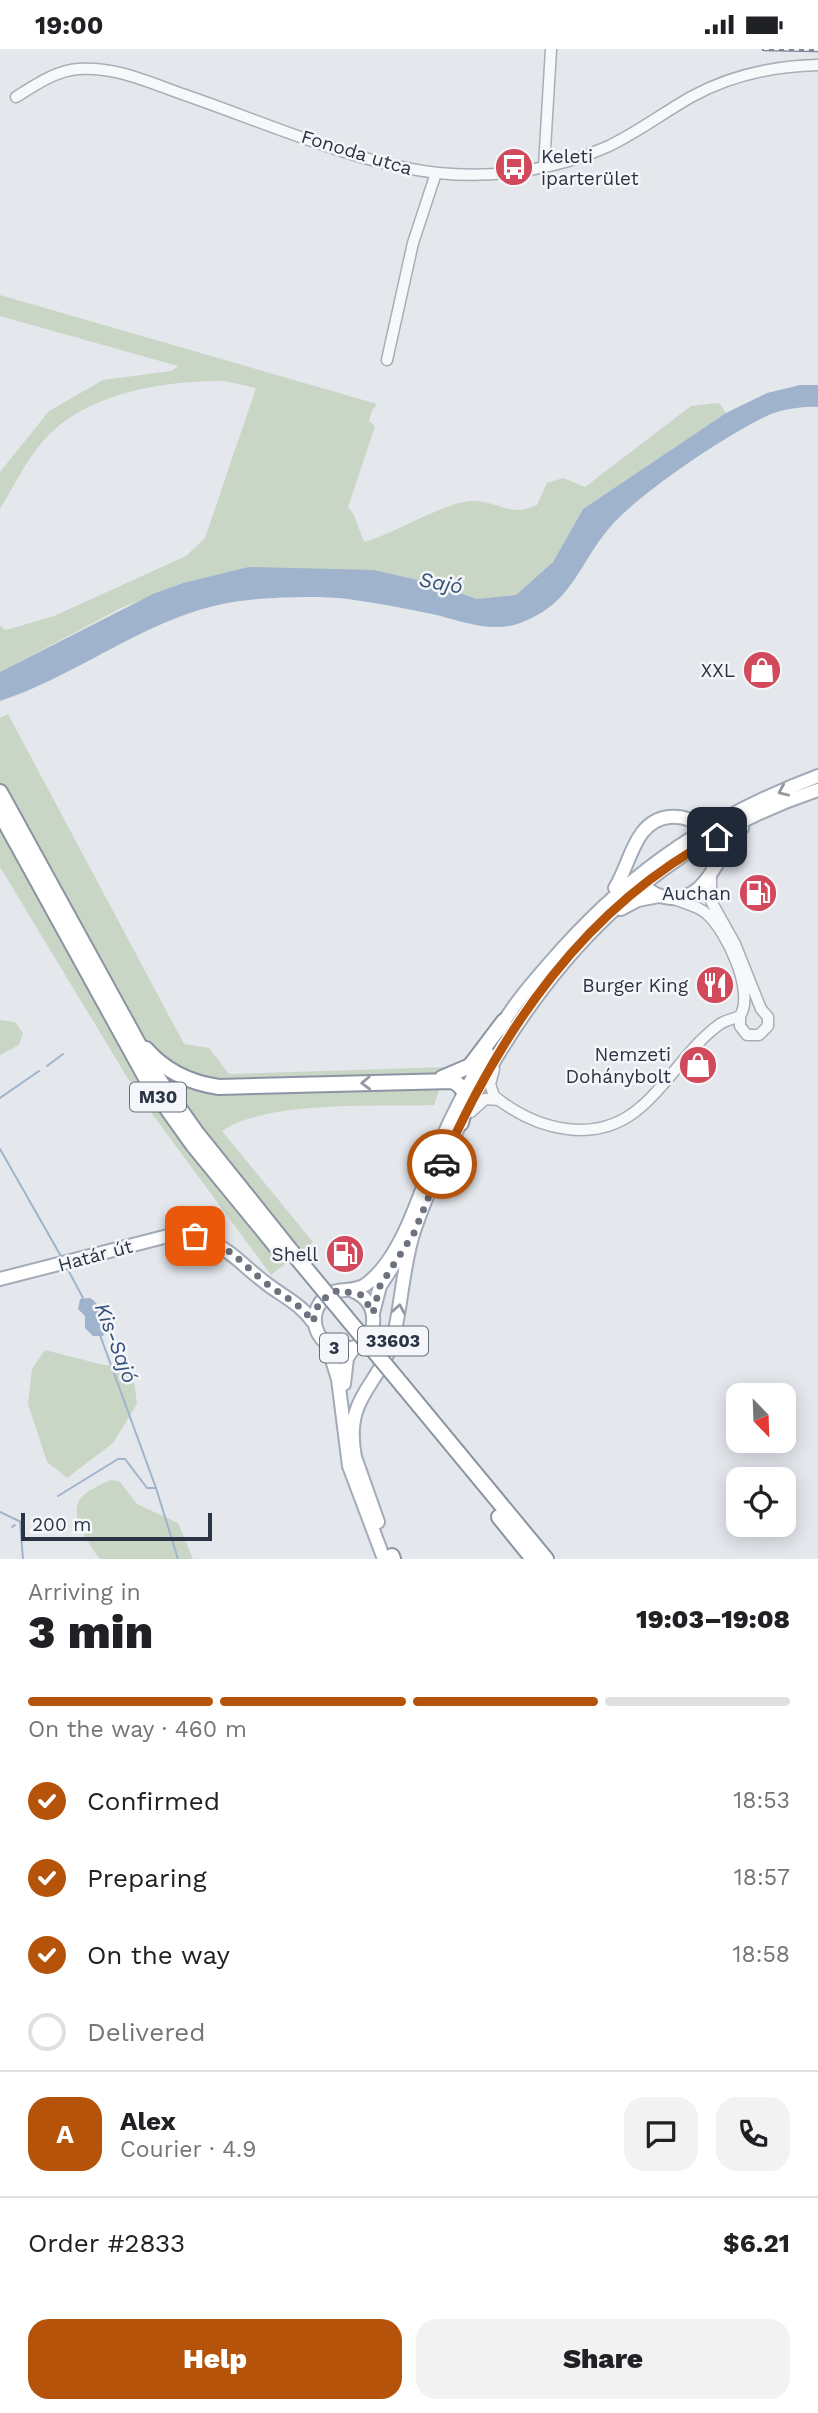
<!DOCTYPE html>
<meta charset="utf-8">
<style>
:root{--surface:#fff;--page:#f2f2f2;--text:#202124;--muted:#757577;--line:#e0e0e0;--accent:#b45309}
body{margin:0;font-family:"Work Sans",sans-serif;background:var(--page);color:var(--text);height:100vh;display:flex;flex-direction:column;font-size:26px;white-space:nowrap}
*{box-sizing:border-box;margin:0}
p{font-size:23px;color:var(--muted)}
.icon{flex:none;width:38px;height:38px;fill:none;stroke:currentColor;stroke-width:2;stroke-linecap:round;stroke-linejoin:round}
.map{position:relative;height:1510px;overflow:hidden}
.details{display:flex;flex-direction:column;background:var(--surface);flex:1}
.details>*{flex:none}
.needle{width:46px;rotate:157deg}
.fabs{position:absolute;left:726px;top:1334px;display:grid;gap:14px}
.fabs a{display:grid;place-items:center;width:70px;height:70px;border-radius:14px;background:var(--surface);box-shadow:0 4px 18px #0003;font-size:35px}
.scale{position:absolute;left:21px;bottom:18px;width:191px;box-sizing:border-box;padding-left:7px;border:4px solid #2b3445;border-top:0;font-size:19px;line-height:24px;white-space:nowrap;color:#2b3445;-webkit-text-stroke:5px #f4f6f9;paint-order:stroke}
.pin{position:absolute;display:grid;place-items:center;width:60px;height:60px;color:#fff;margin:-30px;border-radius:14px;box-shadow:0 4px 10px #0006}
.courier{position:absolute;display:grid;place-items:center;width:70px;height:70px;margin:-35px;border:5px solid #b45309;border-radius:50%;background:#fff;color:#222;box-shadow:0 2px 9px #0007}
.summary em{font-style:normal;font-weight:800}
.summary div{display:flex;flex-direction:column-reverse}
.summary{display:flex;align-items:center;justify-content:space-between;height:119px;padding:0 28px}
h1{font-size:46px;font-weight:800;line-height:52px}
.bar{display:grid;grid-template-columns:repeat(4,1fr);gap:10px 7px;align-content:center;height:84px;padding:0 28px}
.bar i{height:9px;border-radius:5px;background:var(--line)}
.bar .on{background:var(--accent)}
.bar p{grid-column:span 4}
.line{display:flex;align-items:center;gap:18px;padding:0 28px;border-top:2px solid var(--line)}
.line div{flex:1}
.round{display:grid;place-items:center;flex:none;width:74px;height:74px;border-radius:21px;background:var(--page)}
ol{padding:0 28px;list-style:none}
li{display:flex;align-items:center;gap:21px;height:77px}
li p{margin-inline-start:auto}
li .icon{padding:7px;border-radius:50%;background:var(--accent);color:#fff;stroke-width:4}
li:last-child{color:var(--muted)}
li i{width:38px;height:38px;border:4px solid var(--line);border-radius:50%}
.cta{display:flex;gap:14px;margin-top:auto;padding:14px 28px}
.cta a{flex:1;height:80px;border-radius:21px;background:var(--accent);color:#fff;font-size:28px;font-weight:800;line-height:80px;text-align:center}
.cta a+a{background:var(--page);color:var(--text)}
.status{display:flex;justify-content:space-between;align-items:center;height:49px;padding:0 35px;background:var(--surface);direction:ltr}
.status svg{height:19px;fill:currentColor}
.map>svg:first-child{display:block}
.green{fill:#c9d6c5}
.water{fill:#9fb4cc}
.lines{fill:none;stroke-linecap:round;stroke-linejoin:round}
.stream{stroke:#9fb4cc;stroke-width:2}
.minor-casing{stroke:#a9aeb7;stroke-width:13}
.major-casing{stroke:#a3abb8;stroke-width:16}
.highway-casing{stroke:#8b94a3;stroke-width:18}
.minor{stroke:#f7f8fa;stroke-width:10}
.major{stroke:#fff;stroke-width:12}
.highway{stroke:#fff;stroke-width:14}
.rail-casing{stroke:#7d8696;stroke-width:4.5}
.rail{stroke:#f4f6f9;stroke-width:2;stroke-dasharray:5;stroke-linecap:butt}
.highway-bridge-casing{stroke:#8b94a3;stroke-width:18;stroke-linecap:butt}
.highway-bridge{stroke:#fff;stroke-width:14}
.oneway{stroke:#959aa2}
.done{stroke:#6c737f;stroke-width:7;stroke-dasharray:0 12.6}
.route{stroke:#b45309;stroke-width:9}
.labels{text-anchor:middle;stroke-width:5;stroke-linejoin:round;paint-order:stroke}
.shield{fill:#f4f6f9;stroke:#676e7b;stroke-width:2}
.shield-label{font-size:18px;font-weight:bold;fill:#2b3445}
.street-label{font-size:19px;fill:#2b3445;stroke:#f4f6f9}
.poi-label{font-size:19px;fill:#2b3445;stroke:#f4f6f9;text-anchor:end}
.water-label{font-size:21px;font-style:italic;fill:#34527a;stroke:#f4f6f9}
</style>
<div class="status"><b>19:00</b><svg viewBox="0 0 49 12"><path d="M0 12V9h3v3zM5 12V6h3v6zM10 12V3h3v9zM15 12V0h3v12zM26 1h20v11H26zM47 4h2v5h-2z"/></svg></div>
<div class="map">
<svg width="818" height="1510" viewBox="0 0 818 1510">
<rect width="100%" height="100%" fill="#e4e7ec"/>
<path class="green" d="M0 246 377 355 372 361 369 372 375 377 348 458 354 466 364 493C395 485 449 450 475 452 502 454 510 468 537 456L547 434 563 429 585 438 691 357 719 354 726 364 583 460 553 513 516 546 477 550 436 535 374 521 183 534 123 558 0 623V577L6 581 54 567 186 507 205 489 256 339C244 337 231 332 219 332 161 332 84 345 44 391 26 411 14 437 0 460V423L49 362 103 331 171 322 178 317 0 267Z
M8 665 184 995 209 999 229 1025 447 1018 434 1056C379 1058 265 1051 222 1082L313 1193 271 1226 136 1043 0 818V669Z
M0 971 15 973 23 984 19 996 0 1006Z
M45 1301 104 1316 132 1317 137 1355 113 1394 67 1429 47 1413 28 1355 32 1320Z
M110 1431 119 1432 137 1455 178 1474 193 1510H100C90 1497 67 1465 81 1449 87 1441 101 1436 110 1431Z"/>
<path class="water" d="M800 336H818V358C805 357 784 360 771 365 730 383 641 443 611 477 578 515 573 555 520 574 491 585 459 571 432 565 404 559 376 554 348 550 320 547 287 548 258 550 158 557 92 621 0 652V623L153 545 183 534 249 518 374 521 436 535 477 550 516 546 553 513 583 460 726 364 767 344Z
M90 1249C102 1256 109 1276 103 1287H93L85 1279V1267L78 1260 80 1250Z"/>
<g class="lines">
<path class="stream" d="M47 1017 63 1005
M0 1049 39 1022
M0 1100 62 1209
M66 1217 83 1249
M100 1286 156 1439 178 1510
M58 1447 118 1410H125L147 1439H155
M0 1463 19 1472
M20 1472 23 1510
M12 1478 15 1476"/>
<g class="minor-casing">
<path id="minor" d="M16 48C35 36 55 22 78 20 116 17 150 34 185 46 264 73 356 115 438 124 495 130 556 121 609 97 638 83 663 64 691 48 729 27 774 17 818 16
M544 117 551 0
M387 311 413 194 436 124
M711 825V852L735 895 761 960 768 968V977L759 986H747L740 977V967
M494 1020 490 1035 494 1047C537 1082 598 1097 642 1057 670 1033 689 997 720 975 726 971 734 970 740 967 755 943 727 883 707 865 699 857 682 854 672 849
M471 1063 485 1050 499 1051"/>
</g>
<g class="major-casing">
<path id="major" d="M638 828C645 839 652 845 664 848 708 858 717 802 742 779
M615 839C631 814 634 772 669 768 681 767 692 770 700 778 712 788 716 802 713 818
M621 860 638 851 659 847
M499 981C516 951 540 925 562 900 636 818 714 766 818 727
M0 1230 168 1187C220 1184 230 1207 267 1235 284 1248 301 1255 313 1273
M353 1242C370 1249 376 1263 372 1281L358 1297C321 1311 298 1267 330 1244 342 1239 354 1243 365 1236 404 1209 422 1135 440 1094 454 1062 470 1032 487 1003
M373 1264 380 1237 406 1197
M327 1295 338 1330 349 1417 384 1510
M344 1335 347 1309 354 1299
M355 1408C343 1345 381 1338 394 1286 402 1252 403 1216 414 1182 428 1141 447 1100 467 1061 545 909 653 796 818 741
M355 1408 378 1473"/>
</g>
<g class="highway-casing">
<path id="highway" d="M0 743 155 1025 196 1083 292 1203
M0 764 148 1033 193 1096 279 1201
M146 1000C165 1022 191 1034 219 1038L452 1032C471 1040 465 1057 461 1074
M442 1029 470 1017 504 972
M403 1337 546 1510
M499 1468 533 1510
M392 1507 393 1510"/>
</g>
<use href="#minor" class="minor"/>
<use href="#major" class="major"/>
<use href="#highway" class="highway"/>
<g class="rail-casing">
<path id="rail" d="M764 0 818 1"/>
</g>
<use href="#rail" class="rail"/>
<g class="highway-bridge-casing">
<path id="highway-bridge" d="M292 1203 403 1337"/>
</g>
<use href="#highway-bridge" class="highway-bridge"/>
</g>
<defs><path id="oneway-chevron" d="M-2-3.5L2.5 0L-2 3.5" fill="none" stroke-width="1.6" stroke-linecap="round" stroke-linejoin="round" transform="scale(1.75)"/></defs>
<g class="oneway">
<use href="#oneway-chevron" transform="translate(783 742) rotate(156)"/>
<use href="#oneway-chevron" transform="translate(366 1034) rotate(178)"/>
<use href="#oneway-chevron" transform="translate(399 1260) rotate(-80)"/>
</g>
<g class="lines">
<path class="done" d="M195 1187C227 1193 243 1216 267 1235 284 1248 301 1255 313 1273L319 1253 338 1241 362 1246 373 1264 380 1237 414 1184 442 1115"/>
<path class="route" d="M442 1115C501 981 585 857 717 788"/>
</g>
<defs>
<g id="bus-disc" transform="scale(2.0125)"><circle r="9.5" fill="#d1495b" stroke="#f4f6f9"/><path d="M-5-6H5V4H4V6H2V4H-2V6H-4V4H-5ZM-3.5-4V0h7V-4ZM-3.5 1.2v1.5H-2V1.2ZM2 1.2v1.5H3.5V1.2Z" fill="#fff"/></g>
<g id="shop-disc" transform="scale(2.0125)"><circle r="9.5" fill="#d1495b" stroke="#f4f6f9"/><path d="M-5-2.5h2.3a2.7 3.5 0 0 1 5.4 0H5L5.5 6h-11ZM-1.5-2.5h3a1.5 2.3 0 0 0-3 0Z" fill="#fff"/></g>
<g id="fuel-disc" transform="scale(2.0125)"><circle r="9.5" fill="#d1495b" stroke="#f4f6f9"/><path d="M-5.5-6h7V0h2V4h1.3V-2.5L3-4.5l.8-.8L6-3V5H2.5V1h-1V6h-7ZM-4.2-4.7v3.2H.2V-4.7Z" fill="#fff"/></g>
<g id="restaurant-disc" transform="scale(2.0125)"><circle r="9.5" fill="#d1495b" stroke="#f4f6f9"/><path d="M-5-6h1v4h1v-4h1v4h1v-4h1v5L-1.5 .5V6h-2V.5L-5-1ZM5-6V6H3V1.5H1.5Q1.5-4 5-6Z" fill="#fff"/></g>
</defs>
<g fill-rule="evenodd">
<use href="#bus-disc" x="514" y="118"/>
<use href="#shop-disc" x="762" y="621"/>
<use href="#fuel-disc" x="758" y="844"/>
<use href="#restaurant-disc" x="715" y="936"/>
<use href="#shop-disc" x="698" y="1016"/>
<use href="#fuel-disc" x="345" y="1205"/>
</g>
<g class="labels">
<g class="shield">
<rect x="130" y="1033.5" width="56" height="29" rx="5"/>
<rect x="358" y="1277.5" width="70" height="29" rx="5"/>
<rect x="320" y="1284.5" width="28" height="29" rx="5"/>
</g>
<g class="shield-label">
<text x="158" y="1054">M30</text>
<text x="393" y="1298">33603</text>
<text x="334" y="1305">3</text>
</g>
<g class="street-label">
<text transform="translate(357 103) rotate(17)" y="7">Fonoda utca</text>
<text transform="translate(95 1206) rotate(-15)" y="7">Határ út</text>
</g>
<g class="poi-label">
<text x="541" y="114" text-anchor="start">Keleti<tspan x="541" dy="22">iparterület</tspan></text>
<text x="735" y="628">XXL</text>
<text x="731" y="851">Auchan</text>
<text x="688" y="943">Burger King</text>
<text x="671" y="1012">Nemzeti<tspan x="671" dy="22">Dohánybolt</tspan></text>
<text x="318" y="1212">Shell</text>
</g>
<g class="water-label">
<text transform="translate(441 534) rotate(10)" y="7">Sajó</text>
<text transform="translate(116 1294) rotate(69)" y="7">Kis-Sajó</text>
</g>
</g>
</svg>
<div class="fabs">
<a><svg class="needle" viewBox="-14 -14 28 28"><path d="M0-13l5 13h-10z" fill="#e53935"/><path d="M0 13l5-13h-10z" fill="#757577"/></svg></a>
<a><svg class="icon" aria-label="locate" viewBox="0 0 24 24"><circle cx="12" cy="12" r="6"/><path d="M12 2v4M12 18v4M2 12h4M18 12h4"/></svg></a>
</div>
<div class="scale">200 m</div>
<div class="pin" style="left:195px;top:1187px;background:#ea580c"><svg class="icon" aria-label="bag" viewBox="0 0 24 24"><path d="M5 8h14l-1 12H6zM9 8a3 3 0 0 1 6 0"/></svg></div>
<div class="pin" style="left:717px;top:788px;background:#1f2937"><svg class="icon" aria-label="home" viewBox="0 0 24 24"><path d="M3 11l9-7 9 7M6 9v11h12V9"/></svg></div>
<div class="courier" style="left:442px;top:1115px"><svg class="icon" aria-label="car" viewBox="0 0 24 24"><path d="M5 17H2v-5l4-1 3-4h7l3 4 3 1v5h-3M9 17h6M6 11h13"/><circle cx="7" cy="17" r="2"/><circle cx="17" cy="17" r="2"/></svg></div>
</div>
<section class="details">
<div class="summary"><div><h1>3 min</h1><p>Arriving in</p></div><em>19:03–19:08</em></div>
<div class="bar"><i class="on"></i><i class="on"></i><i class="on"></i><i></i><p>On the way · 460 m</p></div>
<ol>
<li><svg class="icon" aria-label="check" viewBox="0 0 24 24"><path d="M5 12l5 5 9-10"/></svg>Confirmed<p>18:53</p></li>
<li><svg class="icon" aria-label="check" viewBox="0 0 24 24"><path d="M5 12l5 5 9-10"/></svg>Preparing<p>18:57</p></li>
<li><svg class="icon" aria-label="check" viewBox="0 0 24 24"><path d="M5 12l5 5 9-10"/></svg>On the way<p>18:58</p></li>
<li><i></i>Delivered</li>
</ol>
<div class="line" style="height:126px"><b class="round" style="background:var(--accent);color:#fff">A</b><div><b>Alex</b><p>Courier · 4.9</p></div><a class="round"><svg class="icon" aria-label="chat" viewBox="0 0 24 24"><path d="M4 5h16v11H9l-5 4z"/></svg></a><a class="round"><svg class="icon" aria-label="phone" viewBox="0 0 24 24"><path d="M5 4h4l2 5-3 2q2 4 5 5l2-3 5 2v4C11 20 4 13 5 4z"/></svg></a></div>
<div class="line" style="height:91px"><div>Order #2833</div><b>$6.21</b></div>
<div class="cta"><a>Help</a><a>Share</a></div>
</section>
